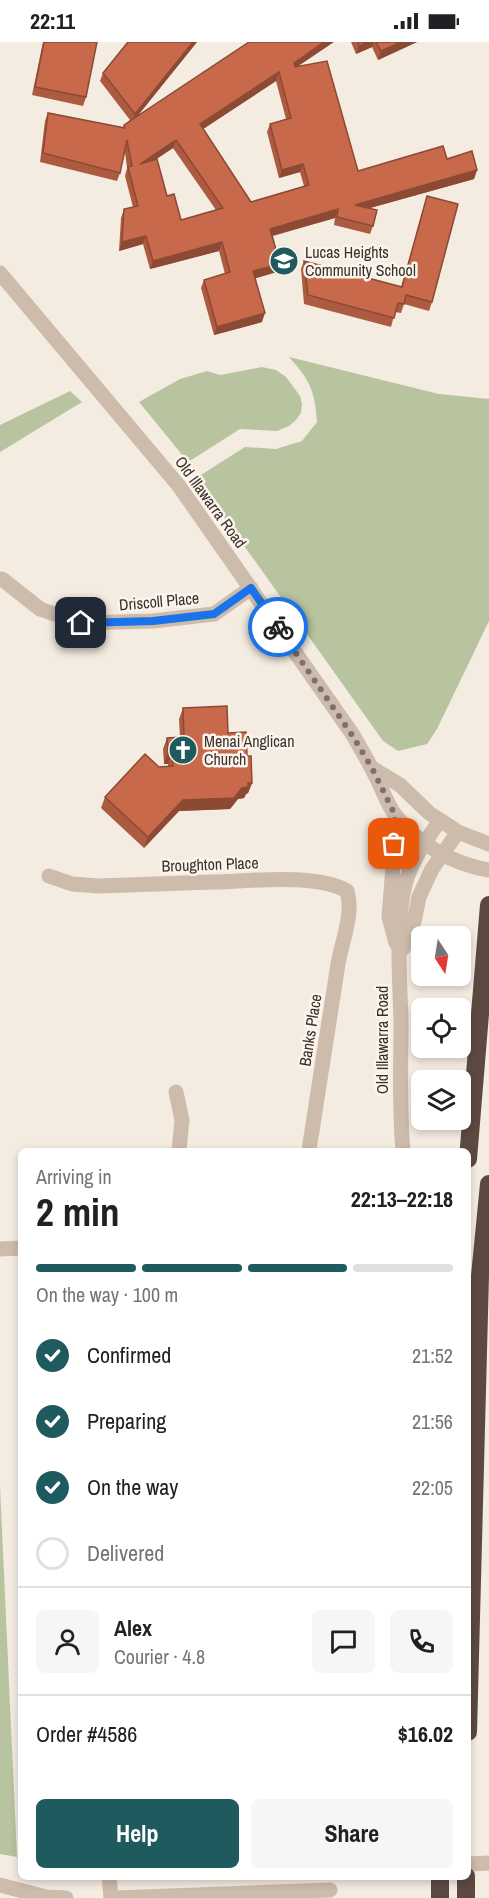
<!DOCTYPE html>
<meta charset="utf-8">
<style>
:root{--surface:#fff;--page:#f6f6f6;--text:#202124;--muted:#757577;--line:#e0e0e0;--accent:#1f5a5e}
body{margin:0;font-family:"Archivo Narrow",sans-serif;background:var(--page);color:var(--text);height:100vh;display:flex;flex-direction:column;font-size:22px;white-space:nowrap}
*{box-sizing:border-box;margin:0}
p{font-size:20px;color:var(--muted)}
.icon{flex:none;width:33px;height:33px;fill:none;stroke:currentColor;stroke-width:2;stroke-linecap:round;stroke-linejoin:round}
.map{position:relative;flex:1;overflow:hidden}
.side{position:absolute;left:18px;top:1106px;width:453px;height:732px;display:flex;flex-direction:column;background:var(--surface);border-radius:9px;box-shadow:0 3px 9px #0003}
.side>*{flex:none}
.needle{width:39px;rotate:168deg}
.controls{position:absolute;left:411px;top:884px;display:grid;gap:12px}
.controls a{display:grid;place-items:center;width:60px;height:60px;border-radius:9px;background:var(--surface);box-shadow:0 3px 9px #0003;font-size:30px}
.pin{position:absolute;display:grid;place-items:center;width:51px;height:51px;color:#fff;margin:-26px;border-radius:12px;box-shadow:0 3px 9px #0006}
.courier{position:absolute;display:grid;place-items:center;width:60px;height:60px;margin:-30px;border:4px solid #1a73e8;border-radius:50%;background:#fff;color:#222;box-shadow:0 2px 8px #0007}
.overview em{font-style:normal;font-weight:700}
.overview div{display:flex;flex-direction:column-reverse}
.overview{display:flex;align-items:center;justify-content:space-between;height:102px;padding:0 18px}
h1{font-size:39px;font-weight:700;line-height:45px}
.bar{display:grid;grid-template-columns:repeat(4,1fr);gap:9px 6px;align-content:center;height:72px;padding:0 18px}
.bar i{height:8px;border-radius:4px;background:var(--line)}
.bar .current{background:var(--accent)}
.bar p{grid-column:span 4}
.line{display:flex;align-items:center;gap:15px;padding:0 18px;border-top:2px solid var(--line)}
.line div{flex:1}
.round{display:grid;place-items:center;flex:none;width:63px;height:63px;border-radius:9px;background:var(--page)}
ol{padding:0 18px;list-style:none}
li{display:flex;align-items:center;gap:18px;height:66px}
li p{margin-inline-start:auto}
li .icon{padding:6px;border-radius:50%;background:var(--accent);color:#fff;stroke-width:4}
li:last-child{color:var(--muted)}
li i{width:33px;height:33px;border:3px solid var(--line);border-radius:50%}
.cta{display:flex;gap:12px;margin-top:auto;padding:12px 18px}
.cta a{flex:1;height:69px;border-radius:9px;background:var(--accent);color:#fff;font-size:24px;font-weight:700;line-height:69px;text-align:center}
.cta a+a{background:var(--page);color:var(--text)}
.status{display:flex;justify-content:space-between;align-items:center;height:42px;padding:0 30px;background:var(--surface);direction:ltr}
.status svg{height:16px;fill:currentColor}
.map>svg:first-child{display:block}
.green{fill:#b8c4a0}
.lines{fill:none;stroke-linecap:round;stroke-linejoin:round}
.minor{stroke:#cdbbac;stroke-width:15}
.highway{stroke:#5c4a42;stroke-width:18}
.wall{fill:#ac5a40;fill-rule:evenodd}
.shaded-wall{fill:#8c4a34}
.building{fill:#c8694b;stroke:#8c4a34;stroke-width:1.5;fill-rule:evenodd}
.done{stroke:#7c716b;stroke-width:6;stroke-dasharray:0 10.8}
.route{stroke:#1a73e8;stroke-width:8}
.labels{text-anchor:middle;stroke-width:5;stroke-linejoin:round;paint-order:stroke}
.poi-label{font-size:16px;fill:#3b302b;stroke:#fbf5ee;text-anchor:start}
.street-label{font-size:16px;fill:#3b302b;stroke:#fbf5ee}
</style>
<div class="status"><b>22:11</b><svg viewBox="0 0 49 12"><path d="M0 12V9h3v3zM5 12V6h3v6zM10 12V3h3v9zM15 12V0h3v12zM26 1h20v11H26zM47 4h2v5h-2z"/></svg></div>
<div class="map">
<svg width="489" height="1856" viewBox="0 0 489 1856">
<rect width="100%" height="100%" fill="#f4ebe1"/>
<path class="green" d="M289 315 439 352 489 357V579L437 687 427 702 398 709 383 699 196 436 245 405 276 407 302 399 317 380C315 349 310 338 289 315Z
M262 325 276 328 286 335 300 354 302 362 301 371 296 378 289 384 277 389 240 387 188 420 139 360 180 337 207 329 220 333Z
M70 349 82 360 0 410V383Z
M0 1443V1444L17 1815 0 1812Z"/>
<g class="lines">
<path class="minor" d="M0 231 179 444 353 693C361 707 370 722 377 737 383 749 388 764 396 774 419 803 453 822 489 828
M2 537 40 567 81 581 153 579 214 572 251 546
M372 726 400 743 429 771 440 778 458 790 489 802
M395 773 396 786 389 875 396 901
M49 834 72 842 99 844C137 843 176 841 215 840 250 839 317 831 347 849 354 871 342 899 338 922 328 984 319 1046 309 1108
M403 907 413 885 419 855 432 827 458 790
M176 1050 182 1078 179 1108
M403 1108C399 1066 401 1023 401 980 400 936 395 885 405 843 411 819 426 799 440 778
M0 1207 21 1206
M468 1822 489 1821
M109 1834 111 1856
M0 1843 46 1855 66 1856
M116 1856 330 1848"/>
<path class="highway" d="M468 1117 489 863
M468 1690 480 1234 489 1142
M440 1856V1834
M466 1856V1834"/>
</g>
<path class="wall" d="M43 0H97L86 55 83 64 32 53Z
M197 0 138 73 299 24 358 129 447 117 477 128 474 137 370 166 373 184 370 192 334 183 335 176 273 194 280 222 277 230 255 236 262 280 214 293 201 246 204 238 225 232 219 209 150 227 143 202 119 209 121 176 124 167 133 165 125 134 127 126 125 110 120 131 117 139 40 120 45 79 48 71 123 86 124 83 130 78 100 39 103 31ZM276 39 286 77 270 82 267 90 279 136 300 130 304 144 251 160 203 87ZM173 106 216 168 181 178 167 154 156 117Z
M351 0H417L378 18 372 5 356 12Z
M427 154 432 260 429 269 404 262 401 271 395 270 391 285 304 262 301 227 304 219 401 245Z
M183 666 228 691 247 714 252 741 248 751 246 752 244 756 238 757 230 767 179 769 144 806 101 766 105 755 159 725 168 724V722H164L163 707 167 696H180L179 677Z"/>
<path class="shaded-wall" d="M193 0H197L132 81 135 72Z
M324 0H334L291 29 294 21Z
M367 0H374L372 5 356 12 359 4Z
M401 0H417L378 18 381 9Z
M279 30 276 39 197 91 200 82Z
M176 98 173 106 137 130 140 122Z
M303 122 300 130 279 136 282 128Z
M477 128 474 137 352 171 355 163Z
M338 167 335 176 267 195 270 187Z
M146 194 143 202 119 209 122 200Z
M222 200 219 209 150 227 153 219Z
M280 222 277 230 250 238 253 229Z
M265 271 262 280 214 293 217 285Z
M168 711H172L168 722H164Z
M248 741H252L248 751 246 752 244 756 238 757 230 767 179 769 144 806 148 795 183 758 242 746Z"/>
<path class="building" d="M44 0H97L86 55 35 45Z
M128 0H193L135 72 103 31Z
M249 0H324L294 21 295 25 327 19 358 129 443 104 447 117 472 109 477 128 355 163 377 168 373 184 337 175 338 167 270 187 280 222 253 229 265 271 217 285 204 238 230 230 222 200 153 219 146 194 122 200 124 167 138 164 128 125 132 124 127 98 120 131 43 111 48 71 125 86 124 83ZM279 30 291 76 270 82 282 128 303 122 309 143 251 160 200 82ZM176 98 223 166 181 178 174 152 167 154 157 117 140 122Z
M358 0H367L359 4Z
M376 0H401L381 9Z
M427 154 458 162 432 260 406 253 404 262 398 261 394 276 308 253 304 219 402 245Z
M227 664 228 691 246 690 247 714H251L252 741H248V745L242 746 234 756 183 758 148 795 105 755 145 712 159 725 173 724 172 711H168L167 696 184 695 183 666Z"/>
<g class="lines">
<path class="done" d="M278 585 352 693 372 726 395 773 394 802"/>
<path class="route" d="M81 581 153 579 214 572 251 546 278 585"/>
</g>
<defs>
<g id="school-disc" transform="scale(1.5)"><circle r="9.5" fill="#1f5a5e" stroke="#fbf5ee"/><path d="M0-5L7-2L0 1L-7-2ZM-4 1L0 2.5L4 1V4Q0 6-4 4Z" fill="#fff"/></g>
<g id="church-disc" transform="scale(1.5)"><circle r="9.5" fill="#1f5a5e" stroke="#fbf5ee"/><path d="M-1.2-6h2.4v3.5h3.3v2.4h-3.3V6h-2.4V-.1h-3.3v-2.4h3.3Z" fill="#fff"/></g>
</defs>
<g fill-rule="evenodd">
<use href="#school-disc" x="284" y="219"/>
<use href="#church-disc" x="183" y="708"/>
</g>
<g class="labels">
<g class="poi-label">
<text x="305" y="216">Lucas Heights<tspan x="305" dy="18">Community School</tspan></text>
<text x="204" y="705">Menai Anglican<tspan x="204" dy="18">Church</tspan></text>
</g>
<g class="street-label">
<text transform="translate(211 460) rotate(54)" y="6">Old Illawarra Road</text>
<text transform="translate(159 559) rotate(-5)" y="6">Driscoll Place</text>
<text transform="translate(210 822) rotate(-2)" y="6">Broughton Place</text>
<text transform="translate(310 988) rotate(-81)" y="6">Banks Place</text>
<text transform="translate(382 998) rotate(-90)" y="6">Old Illawarra Road</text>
</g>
</g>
</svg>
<div class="controls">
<a><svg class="needle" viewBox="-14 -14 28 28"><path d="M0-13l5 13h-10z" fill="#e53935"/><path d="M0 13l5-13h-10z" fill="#757577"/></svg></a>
<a><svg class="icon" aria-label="locate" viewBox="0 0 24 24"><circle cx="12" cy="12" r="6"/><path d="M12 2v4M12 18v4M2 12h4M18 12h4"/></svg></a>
<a><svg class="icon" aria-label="layers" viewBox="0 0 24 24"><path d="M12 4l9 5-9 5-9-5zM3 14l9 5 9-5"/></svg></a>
</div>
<div class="pin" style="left:394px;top:802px;background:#ea580c"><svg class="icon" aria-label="bag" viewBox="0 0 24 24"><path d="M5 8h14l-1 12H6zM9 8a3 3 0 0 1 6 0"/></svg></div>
<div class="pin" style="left:81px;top:581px;background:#1f2937"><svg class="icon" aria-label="home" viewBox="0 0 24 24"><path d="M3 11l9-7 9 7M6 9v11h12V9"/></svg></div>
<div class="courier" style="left:278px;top:585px"><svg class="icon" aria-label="bike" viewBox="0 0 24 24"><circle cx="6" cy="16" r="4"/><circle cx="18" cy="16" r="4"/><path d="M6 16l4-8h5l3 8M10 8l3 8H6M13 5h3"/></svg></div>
<section class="side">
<div class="overview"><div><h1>2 min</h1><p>Arriving in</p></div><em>22:13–22:18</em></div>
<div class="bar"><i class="current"></i><i class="current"></i><i class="current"></i><i></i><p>On the way · 100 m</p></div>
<ol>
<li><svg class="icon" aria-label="check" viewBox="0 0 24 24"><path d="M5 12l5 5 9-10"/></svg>Confirmed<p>21:52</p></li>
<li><svg class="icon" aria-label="check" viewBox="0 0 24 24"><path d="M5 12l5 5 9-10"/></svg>Preparing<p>21:56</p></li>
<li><svg class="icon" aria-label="check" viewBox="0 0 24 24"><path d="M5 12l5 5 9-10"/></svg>On the way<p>22:05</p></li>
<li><i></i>Delivered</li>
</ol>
<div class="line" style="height:108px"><a class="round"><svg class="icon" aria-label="person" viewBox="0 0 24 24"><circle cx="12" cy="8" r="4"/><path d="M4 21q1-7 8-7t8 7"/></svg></a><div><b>Alex</b><p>Courier · 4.8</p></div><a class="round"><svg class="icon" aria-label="chat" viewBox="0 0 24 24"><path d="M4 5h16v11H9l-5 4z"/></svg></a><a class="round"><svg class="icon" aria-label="phone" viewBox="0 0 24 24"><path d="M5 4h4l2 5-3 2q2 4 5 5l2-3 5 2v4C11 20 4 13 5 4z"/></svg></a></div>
<div class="line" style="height:78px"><div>Order #4586</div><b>$16.02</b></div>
<div class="cta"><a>Help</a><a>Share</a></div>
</section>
</div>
